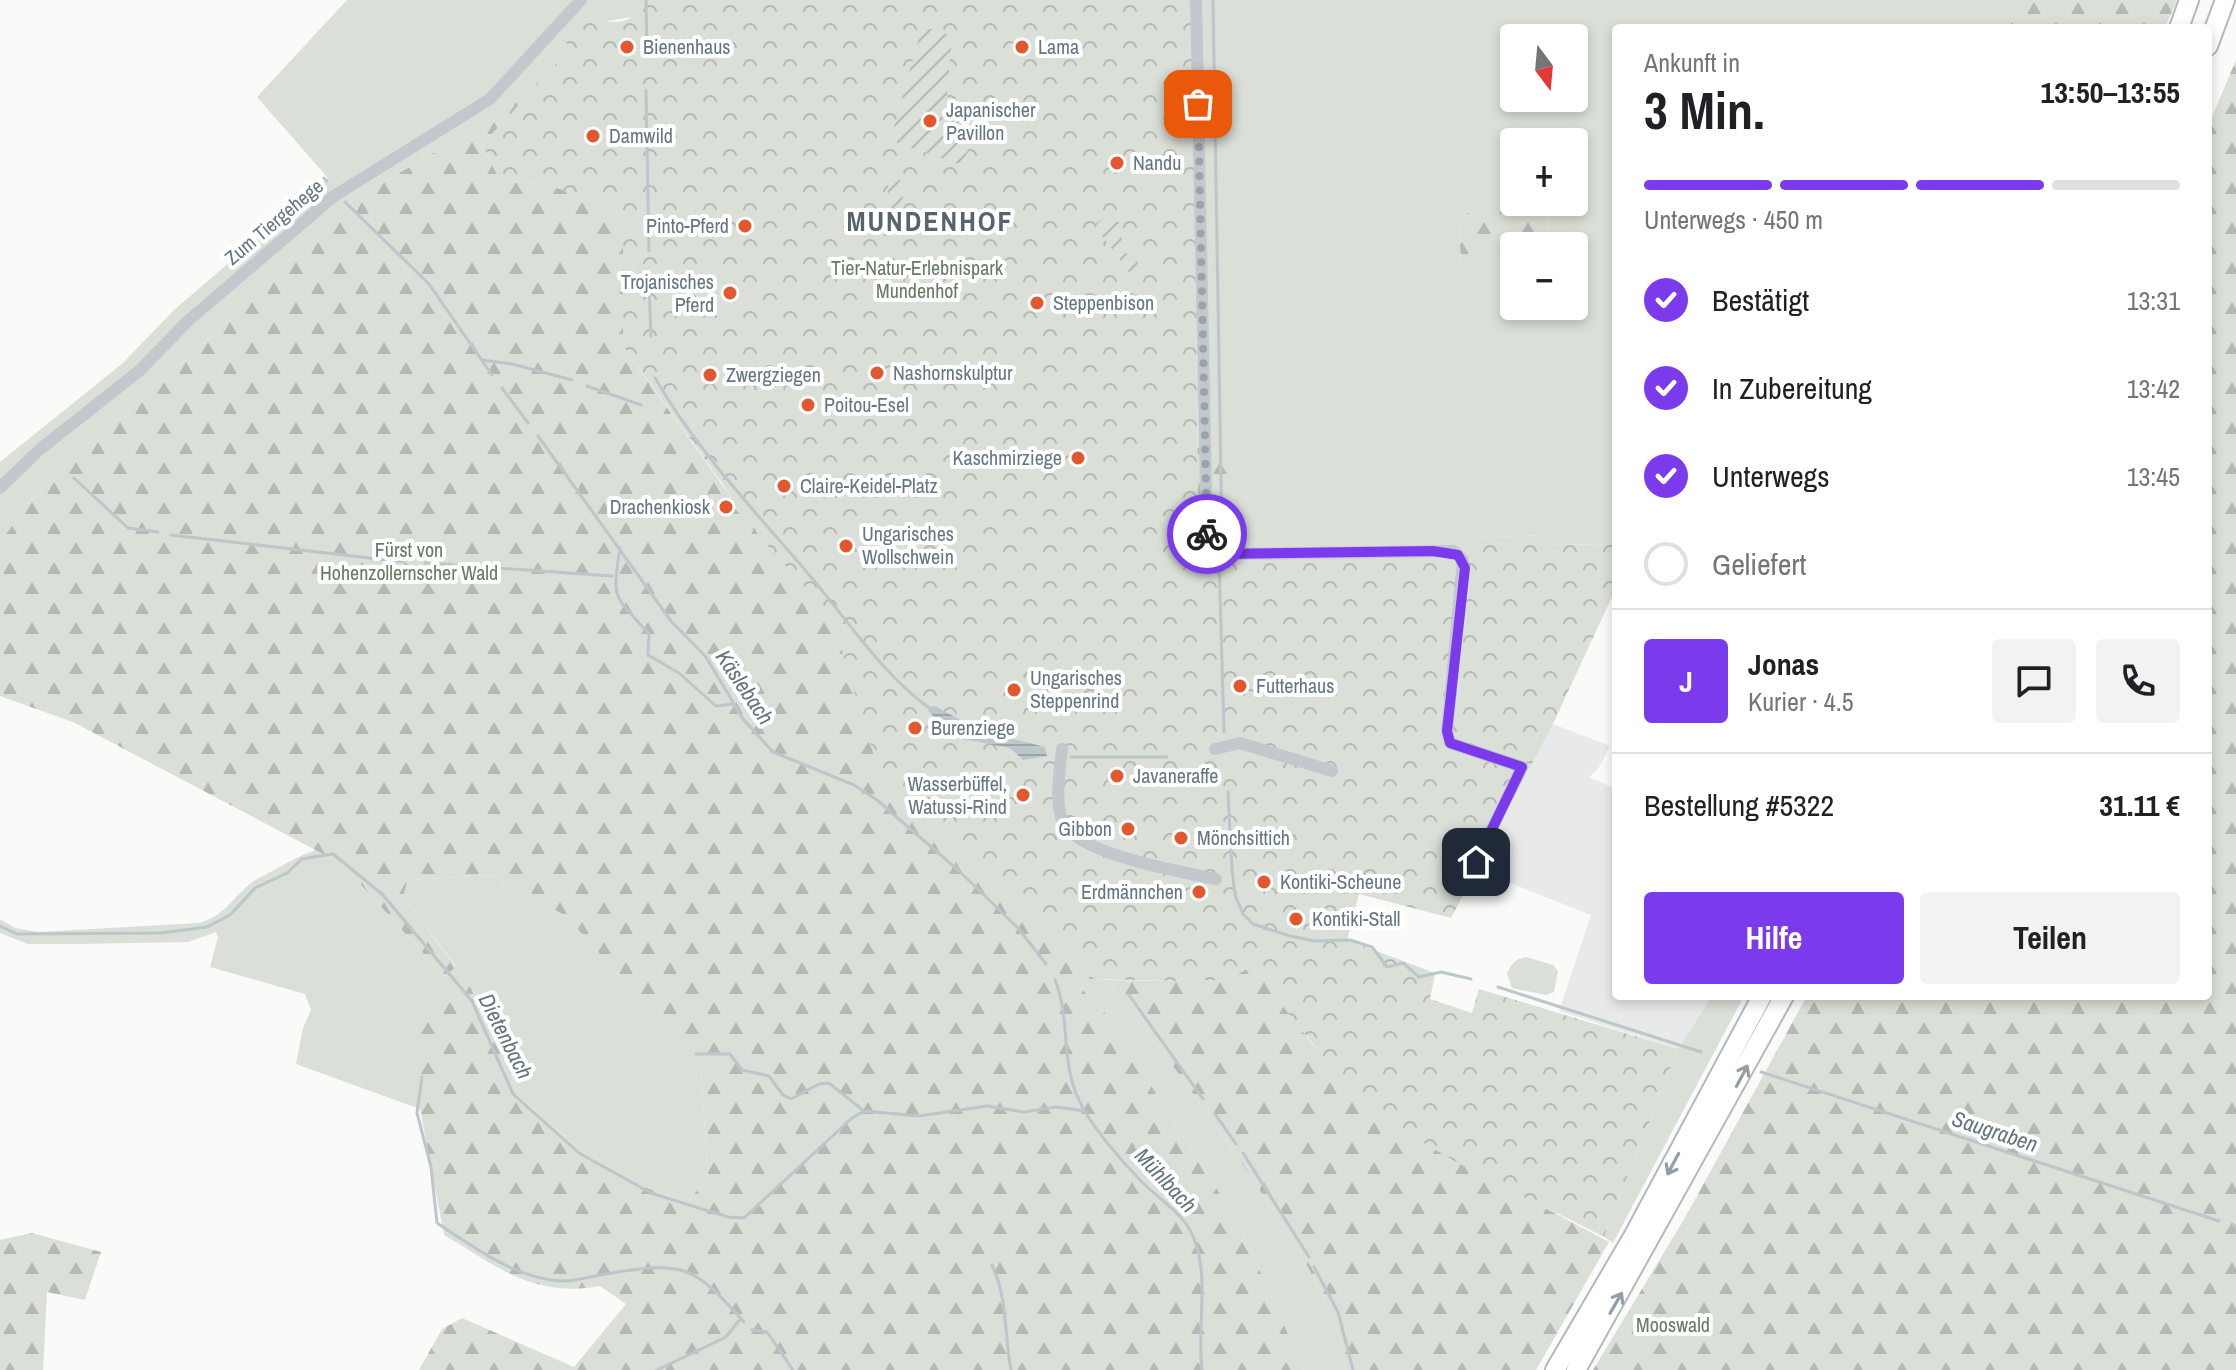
<!DOCTYPE html>
<html lang="de">
<meta charset="utf-8">
<style>
:root{--surface:#fff;--page:#f2f2f2;--text:#202124;--muted:#757577;--line:#e0e0e0;--accent:#7c3aed}
body{margin:0;font-family:"Archivo Narrow",sans-serif;background:var(--page);color:var(--text);height:100vh;display:flex;flex-direction:column;font-size:30px;white-space:nowrap}
*{box-sizing:border-box;margin:0}
p{font-size:26px;color:var(--muted)}
.icon{flex:none;width:44px;height:44px;fill:none;stroke:currentColor;stroke-width:2;stroke-linecap:round;stroke-linejoin:round}
.map{position:relative;flex:1;overflow:hidden}
.side{position:absolute;left:1612px;top:24px;width:600px;height:976px;display:flex;flex-direction:column;background:var(--surface);border-radius:8px;box-shadow:0 4px 12px #0003}
.side>*{flex:none}
.needle{width:52px;rotate:164deg}
.fabs{position:absolute;left:1500px;top:24px;display:grid;gap:16px}
.fabs a{display:grid;place-items:center;width:88px;height:88px;border-radius:8px;background:var(--surface);box-shadow:0 4px 12px #0003;font-size:40px}
.pin{position:absolute;display:grid;place-items:center;width:68px;height:68px;color:#fff;margin:-34px;border-radius:16px;box-shadow:0 4px 12px #0006}
.courier{position:absolute;display:grid;place-items:center;width:80px;height:80px;margin:-40px;border:6px solid #7c3aed;border-radius:50%;background:#fff;color:#222;box-shadow:0 2px 10px #0007}
.overview em{font-style:normal;font-weight:800}
.overview div{display:flex;flex-direction:column-reverse}
.overview{display:flex;align-items:center;justify-content:space-between;height:136px;padding:0 32px}
h1{font-size:52px;font-weight:800;line-height:60px}
.bar{display:grid;grid-template-columns:repeat(4,1fr);gap:12px 8px;align-content:center;height:96px;padding:0 32px}
.bar i{height:10px;border-radius:6px;background:var(--line)}
.bar .selected{background:var(--accent)}
.bar p{grid-column:span 4}
.line{display:flex;align-items:center;gap:20px;padding:0 32px;border-top:2px solid var(--line)}
.line div{flex:1}
.round{display:grid;place-items:center;flex:none;width:84px;height:84px;border-radius:8px;background:var(--page)}
ol{padding:0 32px;list-style:none}
li{display:flex;align-items:center;gap:24px;height:88px}
li p{margin-inline-start:auto}
li .icon{padding:8px;border-radius:50%;background:var(--accent);color:#fff;stroke-width:4}
li:last-child{color:var(--muted)}
li i{width:44px;height:44px;border:4px solid var(--line);border-radius:50%}
.button{display:flex;gap:16px;margin-top:auto;padding:16px 32px}
.button a{flex:1;height:92px;border-radius:8px;background:var(--accent);color:#fff;font-size:32px;font-weight:800;line-height:92px;text-align:center}
.button a+a{background:var(--page);color:var(--text)}
.map>svg:first-child{display:block}
.built{fill:#e8e9e9}
.grass{fill:#dadfd7;fill-rule:evenodd}
.forest{fill:url(#forest-firs)}
.park{fill:url(#park-crowns)}
.garden{fill:url(#garden-furrows)}
.water{fill:url(#water-rules)}
.lines{fill:none;stroke-linecap:round;stroke-linejoin:round}
.stream{stroke:#bbc7cb;stroke-width:3}
.highway-casing{stroke:#b4b9bd;stroke-width:22}
.minor{stroke:#c3c8cc;stroke-width:12}
.highway{stroke:#fff;stroke-width:18}
.oneway{stroke:#939fa8}
.done{stroke:#99a4ac;stroke-width:8;stroke-dasharray:0 14.4}
.route{stroke:#7c3aed;stroke-width:10}
.poi-dot{fill:#e4572e;stroke:#fff;stroke-width:3}
.labels{text-anchor:middle;stroke-width:8;stroke-linejoin:round;paint-order:stroke}
.poi-label{font-size:20px;fill:#657683;stroke:#fff;text-anchor:start}
.street-label{font-size:20px;fill:#657683;stroke:#fff}
.park-label{font-size:20px;fill:#687a64;stroke:#fff}
.water-label{font-size:22px;font-style:italic;fill:#60757c;stroke:#fff}
.district-label{font-size:28px;font-weight:bold;letter-spacing:2px;fill:#57646e;stroke:#fff}
</style>
<div class="map">
<svg width="2236" height="1370" viewBox="0 0 2236 1370">
<defs>
<pattern id="forest-firs" width="22" height="20" patternUnits="userSpaceOnUse" patternTransform="scale(2)"><rect width="22" height="20" fill="#dadfd7"/><path d="M5 1l3.5 6h-7zM16 11l3.5 6h-7z" fill="#b4b9b4"/></pattern>
<pattern id="park-crowns" width="20" height="18" patternUnits="userSpaceOnUse" patternTransform="scale(2)"><rect width="20" height="18" fill="#dadfd7"/><path d="M2 6a3 3 0 1 1 6 0M12 15a3 3 0 1 1 6 0" fill="none" stroke="#b4b9b4"/></pattern>
<pattern id="garden-furrows" width="10" height="10" patternUnits="userSpaceOnUse" patternTransform="scale(2)"><rect width="10" height="10" fill="#dadfd7"/><path d="M-1 1l2-2M0 10L10 0M9 11l2-2" fill="none" stroke="#b4b9b4"/></pattern>
<pattern id="water-rules" width="6" height="5" patternUnits="userSpaceOnUse" patternTransform="scale(2)"><rect width="6" height="5" fill="#bbc7cb"/><path d="M0 2.5h6" fill="none" stroke="#9ca6aa"/></pattern>
</defs>
<rect width="100%" height="100%" fill="#fafaf8"/>
<path class="built" d="M1553 724 1610 746 1598 769 1589 777 1616 789V996H1712L1678 1049 1559 1011 1591 915 1477 870Z"/>
<path class="grass" d="M347 0H639L640 8 633 17 602 22 573 34 496 116 350 202 199 348 48 479 0 542V462L123 363 174 310 328 178 257 97Z
M1192 0H2004L1994 28H1616V544L1544 545 1543 535 1477 538 1476 546 1226 549H1199ZM1514 38H1574V98H1514ZM1514 142H1574V202H1546L1549 246H1574V306H1514V259L1486 260 1461 268 1459 221 1467 213 1514 200Z
M316 850 342 864 444 976 456 966 403 897 408 880 492 875 566 916 701 1067 708 1178 687 1203 636 1184 585 1154 521 1098 466 979 420 1013V1109L296 1064 303 1028 311 1010 305 994 210 967 218 937 216 932 188 942 77 944H28L0 933V919L15 928 38 932 199 923C229 915 235 891 259 878 281 867 291 859 316 850Z
M1526 957 1553 965 1558 971 1554 992 1546 995 1512 988 1507 974C1511 964 1515 959 1526 957Z
M1070 977 1107 980C1161 1048 1211 1117 1259 1189 1295 1245 1336 1302 1346 1370H1304L1239 1224 1105 1013Z
M1712 996H1744L1613 1243 1604 1237 1678 1049Z"/>
<path class="forest" d="M2004 0H2177L2165 28H1994Z
M565 42 573 47 482 145 501 182C554 182 576 193 623 215V346L723 486 832 618 1015 897 1051 931 1090 979 1071 978 1105 1013 1239 1224 1304 1370H419L442 1329 462 1318 574 1367 626 1304 600 1286C533 1298 498 1267 444 1235L420 1109V1013L466 978 521 1098 585 1154 636 1184 687 1203 708 1177 701 1067 566 916 492 875 408 880 403 897 456 967 444 976 342 864 73 722 0 696V542L48 479 199 348 350 202 496 116Z
M2236 60V1370H1593L1686 1216 1807 996H2208V126Z
M1514 200 1546 202 1549 246H1514V259L1476 263 1470 273H1465L1461 268 1459 221 1467 213Z
M1194 448H1200L1210 470 1213 453H1228L1231 467 1226 540 1210 537 1198 553Z
M1253 965 1311 1043 1355 1090 1431 1147 1609 1242 1536 1370H1346C1336 1302 1295 1245 1259 1189 1211 1117 1161 1048 1107 980L1177 981 1192 976C1216 986 1233 978 1253 965Z
M32 1233 101 1252 85 1300 47 1292 43 1370H0V1240Z"/>
<path class="park" d="M639 0H1192L1199 548 1476 546V538L1544 535 1545 545 1616 544V588L1553 724 1451 918 1359 894 1347 940 1435 973 1430 999 1472 1013 1479 989 1678 1049 1604 1237C1520 1193 1422 1155 1353 1088 1315 1051 1284 1008 1253 965 1233 978 1216 986 1192 976L1177 981 1090 979 1051 931 881 779 832 618 729 502 732 497 623 346V215C576 193 554 182 501 182L482 145 572 47 565 42 588 17C606 24 640 27 639 0Z"/>
<path class="garden" d="M928 29 939 30 952 37 947 95 969 151 959 164 897 143 893 131 919 38Z
M889 178 904 181 899 236H884Z
M1104 218 1119 222 1124 252 1137 260 1140 270 1132 276 1094 225Z"/>
<path class="water" d="M935 706 981 731 1045 747 1047 756 1023 760 1010 748 958 738 929 712 927 707Z"/>
<g class="lines">
<path class="stream" d="M646 0 647 55
M1213 0 1222 541
M646 90 649 251
M324 178 327 181
M345 202 429 284 492 375
M649 287 651 336
M482 360 512 364 572 380
M655 378C696 449 752 508 805 570 845 616 879 671 928 707
M587 386 641 405
M502 388 528 423
M538 436 671 621 706 657 743 719 773 752 854 785 877 800 958 870 1018 928 1046 964
M74 478 128 528 158 532
M171 535 404 562
M620 548C611 603 615 595 649 634L648 655 679 673 716 706 733 704
M1219 559 1224 732
M425 563 612 576
M1071 757H1167
M1228 792 1232 869 1235 895 1243 914 1253 924 1290 936 1315 941 1350 940 1372 947 1387 967 1403 963 1419 977 1441 972 1471 979
M0 926 17 934 161 933 207 927 230 915 255 888 287 873 302 859 333 854 382 894 472 1001 513 1094 579 1153 651 1193 728 1217 744 1218 852 1118 864 1111 919 1116 987 1106 1024 1112 1056 1107 1085 1111
M1055 980C1071 1019 1060 1061 1079 1100 1090 1125 1123 1163 1143 1183 1164 1204 1188 1215 1197 1247 1208 1285 1197 1331 1202 1370
M1498 987 1701 1052
M1129 995 1203 1099
M696 1054H730L742 1070 769 1076 783 1095 791 1099 819 1084 829 1083 864 1111
M1761 1072 2219 1221
M422 1077 417 1113 431 1167 437 1223C474 1247 517 1280 564 1281 577 1281 593 1276 606 1274 684 1261 692 1264 744 1322
M1215 1114 1236 1144
M1243 1153 1309 1257
M2233 1225 2236 1226
M992 1265C1008 1299 1004 1334 1011 1370
M1314 1267 1338 1312 1353 1370
M752 1330 767 1332 793 1370
M657 1370 726 1337 741 1318"/>
<g class="highway-casing">
<path id="highway" d="M2179 28 2189 0
M2208 46 2225 0
M1555 1370 1634 1235 1762 996
M1576 1370 1784 996"/>
</g>
<path class="minor" d="M1196 0 1207 540 1225 554 1454 551 1463 560 1447 731 1450 743 1522 767 1476 862
M0 488 39 450 139 371 189 320 334 196 490 99 581 0
M1062 749C1060 770 1054 802 1063 822 1078 855 1183 872 1216 879
M1215 749 1240 743 1332 771"/>
<use href="#highway" class="highway"/>
</g>
<defs><path id="oneway-shaft" d="M-6 0H5M1.5-3L5.5 0L1.5 3" fill="none" stroke-width="1.6" stroke-linecap="round" stroke-linejoin="round" transform="scale(2)"/></defs>
<g class="oneway">
<use href="#oneway-shaft" transform="translate(1742 1076) rotate(-62)"/>
<use href="#oneway-shaft" transform="translate(1673 1164) rotate(118)"/>
<use href="#oneway-shaft" transform="translate(1616 1303) rotate(-60)"/>
</g>
<g class="lines">
<path class="done" d="M1198 104 1207 534"/>
<path class="route" d="M1207 534V540L1225 554 1433 551 1458 555 1465 568 1447 731 1450 743 1522 767 1476 862"/>
</g>
<g class="poi-dot">
<circle cx="627" cy="47" r="8"/>
<circle cx="1022" cy="47" r="8"/>
<circle cx="930" cy="121" r="8"/>
<circle cx="593" cy="136" r="8"/>
<circle cx="1117" cy="163" r="8"/>
<circle cx="745" cy="226" r="8"/>
<circle cx="730" cy="293" r="8"/>
<circle cx="1037" cy="303" r="8"/>
<circle cx="877" cy="373" r="8"/>
<circle cx="710" cy="375" r="8"/>
<circle cx="808" cy="405" r="8"/>
<circle cx="1078" cy="458" r="8"/>
<circle cx="784" cy="486" r="8"/>
<circle cx="726" cy="507" r="8"/>
<circle cx="846" cy="546" r="8"/>
<circle cx="1240" cy="686" r="8"/>
<circle cx="1014" cy="690" r="8"/>
<circle cx="915" cy="728" r="8"/>
<circle cx="1117" cy="776" r="8"/>
<circle cx="1023" cy="795" r="8"/>
<circle cx="1128" cy="829" r="8"/>
<circle cx="1181" cy="838" r="8"/>
<circle cx="1264" cy="882" r="8"/>
<circle cx="1199" cy="892" r="8"/>
<circle cx="1296" cy="919" r="8"/>
</g>
<g class="labels">
<g class="poi-label">
<text x="643" y="54">Bienenhaus</text>
<text x="1038" y="54">Lama</text>
<text x="946" y="117">Japanischer<tspan x="946" dy="23">Pavillon</tspan></text>
<text x="609" y="143">Damwild</text>
<text x="1133" y="170">Nandu</text>
<text x="729" y="233" text-anchor="end">Pinto-Pferd</text>
<text x="714" y="289" text-anchor="end">Trojanisches<tspan x="714" dy="23">Pferd</tspan></text>
<text x="1053" y="310">Steppenbison</text>
<text x="893" y="380">Nashornskulptur</text>
<text x="726" y="382">Zwergziegen</text>
<text x="824" y="412">Poitou-Esel</text>
<text x="1062" y="465" text-anchor="end">Kaschmirziege</text>
<text x="800" y="493">Claire-Keidel-Platz</text>
<text x="710" y="514" text-anchor="end">Drachenkiosk</text>
<text x="862" y="541">Ungarisches<tspan x="862" dy="23">Wollschwein</tspan></text>
<text x="1030" y="685">Ungarisches<tspan x="1030" dy="23">Steppenrind</tspan></text>
<text x="1256" y="693">Futterhaus</text>
<text x="931" y="735">Burenziege</text>
<text x="1133" y="783">Javaneraffe</text>
<text x="1007" y="791" text-anchor="end">Wasserbüffel,<tspan x="1007" dy="23">Watussi-Rind</tspan></text>
<text x="1112" y="836" text-anchor="end">Gibbon</text>
<text x="1197" y="845">Mönchsittich</text>
<text x="1280" y="889">Kontiki-Scheune</text>
<text x="1183" y="899" text-anchor="end">Erdmännchen</text>
<text x="1312" y="926">Kontiki-Stall</text>
</g>
<g class="street-label">
<text transform="translate(274 222) rotate(-40)" y="7">Zum Tiergehege</text>
</g>
<g class="park-label">
<text x="917" y="275">Tier-Natur-Erlebnispark<tspan x="917" dy="23">Mundenhof</tspan></text>
<text x="409" y="557">Fürst von<tspan x="409" dy="23">Hohenzollernscher Wald</tspan></text>
<text x="1673" y="1332">Mooswald</text>
</g>
<g class="water-label">
<text transform="translate(745 687) rotate(56)" y="8">Käslebach</text>
<text transform="translate(506 1036) rotate(63)" y="8">Dietenbach</text>
<text transform="translate(1995 1131) rotate(18)" y="8">Saugraben</text>
<text transform="translate(1166 1180) rotate(47)" y="8">Mühlbach</text>
</g>
<g class="district-label">
<text x="930" y="231">MUNDENHOF</text>
</g>
</g>
</svg>
<div class="fabs">
<a><svg class="needle" viewBox="-14 -14 28 28"><path d="M0-13l5 13h-10z" fill="#e53935"/><path d="M0 13l5-13h-10z" fill="#757577"/></svg></a>
<a>+</a>
<a>−</a>
</div>
<div class="pin" style="left:1198px;top:104px;background:#ea580c"><svg class="icon" aria-label="bag" viewBox="0 0 24 24"><path d="M5 8h14l-1 12H6zM9 8a3 3 0 0 1 6 0"/></svg></div>
<div class="pin" style="left:1476px;top:862px;background:#1f2937"><svg class="icon" aria-label="home" viewBox="0 0 24 24"><path d="M3 11l9-7 9 7M6 9v11h12V9"/></svg></div>
<div class="courier" style="left:1207px;top:534px"><svg class="icon" aria-label="bike" viewBox="0 0 24 24"><circle cx="6" cy="16" r="4"/><circle cx="18" cy="16" r="4"/><path d="M6 16l4-8h5l3 8M10 8l3 8H6M13 5h3"/></svg></div>
<section class="side">
<div class="overview"><div><h1>3 Min.</h1><p>Ankunft in</p></div><em>13:50–13:55</em></div>
<div class="bar"><i class="selected"></i><i class="selected"></i><i class="selected"></i><i></i><p>Unterwegs · 450 m</p></div>
<ol>
<li><svg class="icon" aria-label="check" viewBox="0 0 24 24"><path d="M5 12l5 5 9-10"/></svg>Bestätigt<p>13:31</p></li>
<li><svg class="icon" aria-label="check" viewBox="0 0 24 24"><path d="M5 12l5 5 9-10"/></svg>In Zubereitung<p>13:42</p></li>
<li><svg class="icon" aria-label="check" viewBox="0 0 24 24"><path d="M5 12l5 5 9-10"/></svg>Unterwegs<p>13:45</p></li>
<li><i></i>Geliefert</li>
</ol>
<div class="line" style="height:144px"><b class="round" style="background:var(--accent);color:#fff">J</b><div><b>Jonas</b><p>Kurier · 4.5</p></div><a class="round"><svg class="icon" aria-label="chat" viewBox="0 0 24 24"><path d="M4 5h16v11H9l-5 4z"/></svg></a><a class="round"><svg class="icon" aria-label="phone" viewBox="0 0 24 24"><path d="M5 4h4l2 5-3 2q2 4 5 5l2-3 5 2v4C11 20 4 13 5 4z"/></svg></a></div>
<div class="line" style="height:104px"><div>Bestellung #5322</div><b>31.11 €</b></div>
<div class="button"><a>Hilfe</a><a>Teilen</a></div>
</section>
</div>
